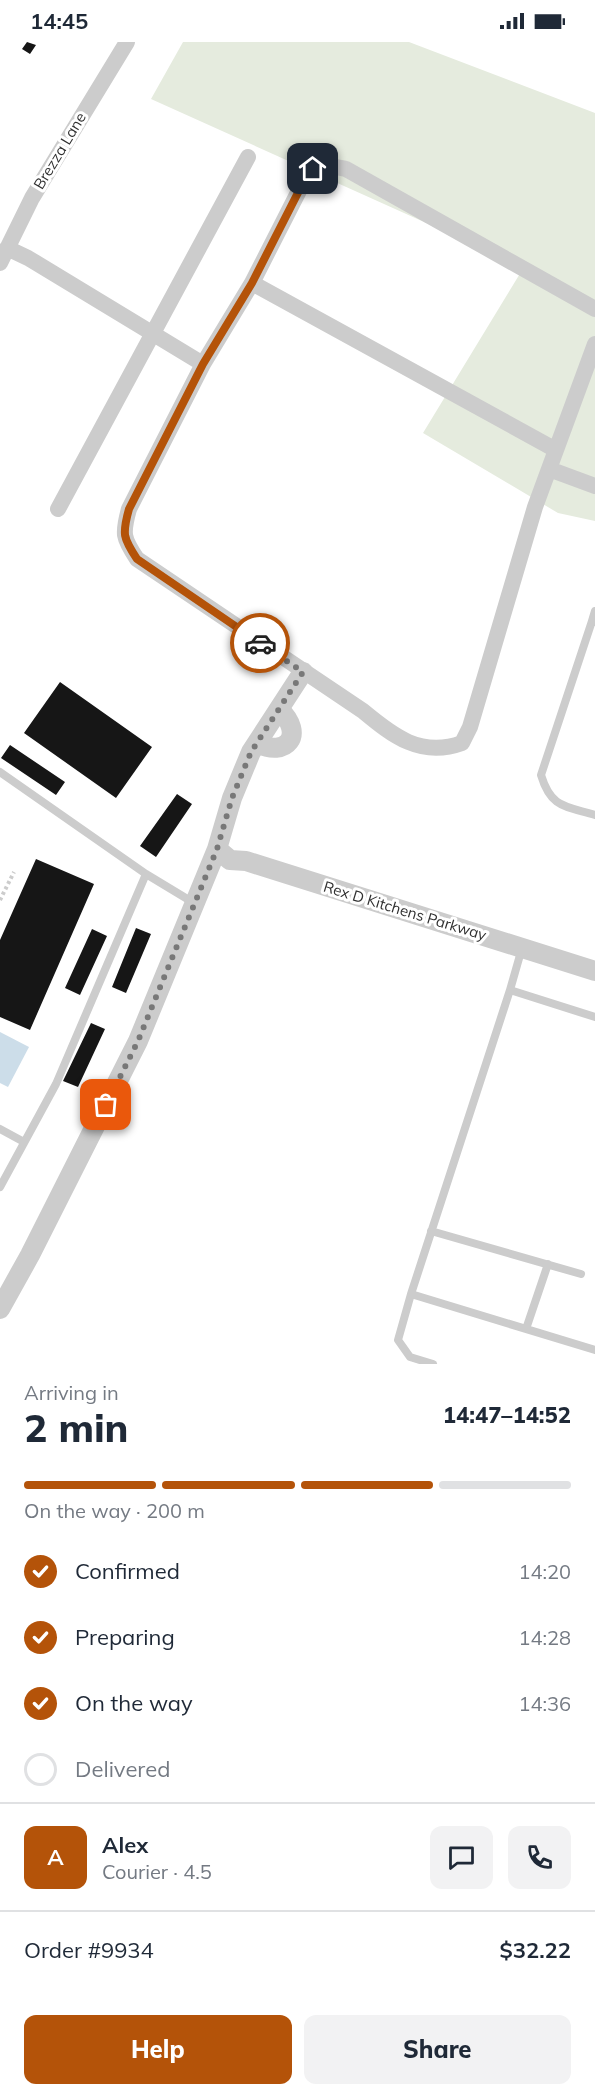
<!DOCTYPE html>
<meta charset="utf-8">
<style>
:root{--surface:#fff;--page:#f2f2f3;--text:#1f2937;--muted:#747a83;--line:#e0e1e3;--accent:#b45309}
body{margin:0;font-family:Mulish,sans-serif;background:var(--page);color:var(--text);height:100vh;display:flex;flex-direction:column;font-size:22px;white-space:nowrap}
*{box-sizing:border-box;margin:0}
p{font-size:20px;color:var(--muted)}
.icon{flex:none;width:33px;height:33px;fill:none;stroke:currentColor;stroke-width:2;stroke-linecap:round;stroke-linejoin:round}
.map{position:relative;height:1322px;overflow:hidden}
.drawer{display:flex;flex-direction:column;background:var(--surface);flex:1}
.drawer>*{flex:none}
.pin{position:absolute;display:grid;place-items:center;width:51px;height:51px;color:#fff;margin:-26px;border-radius:12px;box-shadow:0 3px 9px #0006}
.courier{position:absolute;display:grid;place-items:center;width:60px;height:60px;margin:-30px;border:4px solid #b45309;border-radius:50%;background:#fff;color:#222;box-shadow:0 2px 8px #0007}
.head em{font-style:normal;font-weight:800}
.head div{display:flex;flex-direction:column-reverse}
.head{display:flex;align-items:center;justify-content:space-between;height:102px;padding:0 24px}
h1{font-size:39px;font-weight:800;line-height:45px}
.bar{display:grid;grid-template-columns:repeat(4,1fr);gap:9px 6px;align-content:center;height:72px;padding:0 24px}
.bar i{height:8px;border-radius:4px;background:var(--line)}
.bar .current{background:var(--accent)}
.bar p{grid-column:span 4}
.line{display:flex;align-items:center;gap:15px;padding:0 24px;border-top:2px solid var(--line)}
.line div{flex:1}
.round{display:grid;place-items:center;flex:none;width:63px;height:63px;border-radius:12px;background:var(--page)}
ol{padding:0 24px;list-style:none}
li{display:flex;align-items:center;gap:18px;height:66px}
li p{margin-inline-start:auto}
li .icon{padding:6px;border-radius:50%;background:var(--accent);color:#fff;stroke-width:4}
li:last-child{color:var(--muted)}
li i{width:33px;height:33px;border:3px solid var(--line);border-radius:50%}
.button{display:flex;gap:12px;margin-top:auto;padding:12px 24px}
.button a{flex:1;height:69px;border-radius:12px;background:var(--accent);color:#fff;font-size:24px;font-weight:800;line-height:69px;text-align:center}
.button a+a{background:var(--page);color:var(--text)}
.status{display:flex;justify-content:space-between;align-items:center;height:42px;padding:0 30px;background:var(--surface);direction:ltr}
.status svg{height:16px;fill:currentColor}
.map>svg:first-child{display:block}
.green{fill:#e5ebde}
.water{fill:#ccdde9}
.building{fill:#161616}
.lines{fill:none;stroke-linecap:round;stroke-linejoin:round}
.path{stroke:#ccc;stroke-width:4;stroke-dasharray:3 3;stroke-linecap:butt}
.service{stroke:#ccc;stroke-width:8}
.minor{stroke:#ccc;stroke-width:16}
.tertiary{stroke:#ccc;stroke-width:20}
.done{stroke:#787878;stroke-width:6;stroke-dasharray:0 10.8}
.route{stroke:#b45309;stroke-width:8}
.labels{text-anchor:middle;stroke-width:6;stroke-linejoin:round;paint-order:stroke}
.street-label{font-size:15px;fill:#2f2f2f;stroke:#fff}
</style>
<div class="status"><b>14:45</b><svg viewBox="0 0 49 12"><path d="M0 12V9h3v3zM5 12V6h3v6zM10 12V3h3v9zM15 12V0h3v12zM26 1h20v11H26zM47 4h2v5h-2z"/></svg></div>
<div class="map">
<svg width="595" height="1322" viewBox="0 0 595 1322">
<rect width="100%" height="100%" fill="#fff"/>
<path class="green" d="M183 0H409L595 71V479L558 471 423 391 524 225 151 57Z"/>
<path class="water" d="M0 990 29 1005 8 1045 0 1041Z"/>
<path class="building" d="M27 0 36 3 30 12 22 7Z
M60 640 152 705 116 756 24 691Z
M10 703 65 740 56 753 1 716Z
M177 752 192 762 156 815 140 804Z
M36 817 94 842 30 988 0 975V898Z
M136 886 151 892 126 951 112 945Z
M92 887 107 894 80 953 65 946Z
M91 981 105 987 78 1045 63 1039Z"/>
<g class="lines">
<path class="path" d="M0 858 14 830"/>
<path class="service" d="M592 579 595 569
M595 580 592 579 541 733C551 766 565 764 595 773
M0 730 146 832 194 861
M522 906 510 948 595 975
M510 948 411 1252 595 1308
M0 1087 24 1100
M0 1145 56 1042 146 832
M431 1189 581 1232
M411 1252 398 1298 410 1315 433 1322
M526 1287 548 1222"/>
<path class="minor" d="M7 206 28 216 203 322 252 241 305 137C318 120 327 123 346 127L595 267
M0 221 32 156 127 0
M252 241 556 408
M203 322 129 467C122 492 123 496 137 517L363 669C393 694 421 716 462 701L470 685 535 465 595 302
M549 427 595 444
M58 467 248 115"/>
<path class="tertiary" d="M257 701C286 716 306 693 279 667
M217 807 230 818 246 819 595 929
M0 1267 30 1213 138 999 217 807 232 756 251 710 303 630"/>
</g>
<g class="lines">
<path class="done" d="M106 1063 138 999 154 960 217 807 232 756 251 710 303 630 260 601"/>
<path class="route" d="M260 601 137 517C123 496 122 492 129 467L203 322 252 241 305 137 313 127"/>
</g>
<g class="labels">
<g class="street-label">
<text transform="translate(60 109) rotate(-59)" y="5">Brezza Lane</text>
<text transform="translate(405 869) rotate(17)" y="5">Rex D Kitchens Parkway</text>
</g>
</g>
</svg>
<div class="pin" style="left:106px;top:1063px;background:#ea580c"><svg class="icon" aria-label="bag" viewBox="0 0 24 24"><path d="M5 8h14l-1 12H6zM9 8a3 3 0 0 1 6 0"/></svg></div>
<div class="pin" style="left:313px;top:127px;background:#1f2937"><svg class="icon" aria-label="home" viewBox="0 0 24 24"><path d="M3 11l9-7 9 7M6 9v11h12V9"/></svg></div>
<div class="courier" style="left:260px;top:601px"><svg class="icon" aria-label="car" viewBox="0 0 24 24"><path d="M5 17H2v-5l4-1 3-4h7l3 4 3 1v5h-3M9 17h6M6 11h13"/><circle cx="7" cy="17" r="2"/><circle cx="17" cy="17" r="2"/></svg></div>
</div>
<section class="drawer">
<div class="head"><div><h1>2 min</h1><p>Arriving in</p></div><em>14:47–14:52</em></div>
<div class="bar"><i class="current"></i><i class="current"></i><i class="current"></i><i></i><p>On the way · 200 m</p></div>
<ol>
<li><svg class="icon" aria-label="check" viewBox="0 0 24 24"><path d="M5 12l5 5 9-10"/></svg>Confirmed<p>14:20</p></li>
<li><svg class="icon" aria-label="check" viewBox="0 0 24 24"><path d="M5 12l5 5 9-10"/></svg>Preparing<p>14:28</p></li>
<li><svg class="icon" aria-label="check" viewBox="0 0 24 24"><path d="M5 12l5 5 9-10"/></svg>On the way<p>14:36</p></li>
<li><i></i>Delivered</li>
</ol>
<div class="line" style="height:108px"><b class="round" style="background:var(--accent);color:#fff">A</b><div><b>Alex</b><p>Courier · 4.5</p></div><a class="round"><svg class="icon" aria-label="chat" viewBox="0 0 24 24"><path d="M4 5h16v11H9l-5 4z"/></svg></a><a class="round"><svg class="icon" aria-label="phone" viewBox="0 0 24 24"><path d="M5 4h4l2 5-3 2q2 4 5 5l2-3 5 2v4C11 20 4 13 5 4z"/></svg></a></div>
<div class="line" style="height:78px"><div>Order #9934</div><b>$32.22</b></div>
<div class="button"><a>Help</a><a>Share</a></div>
</section>
